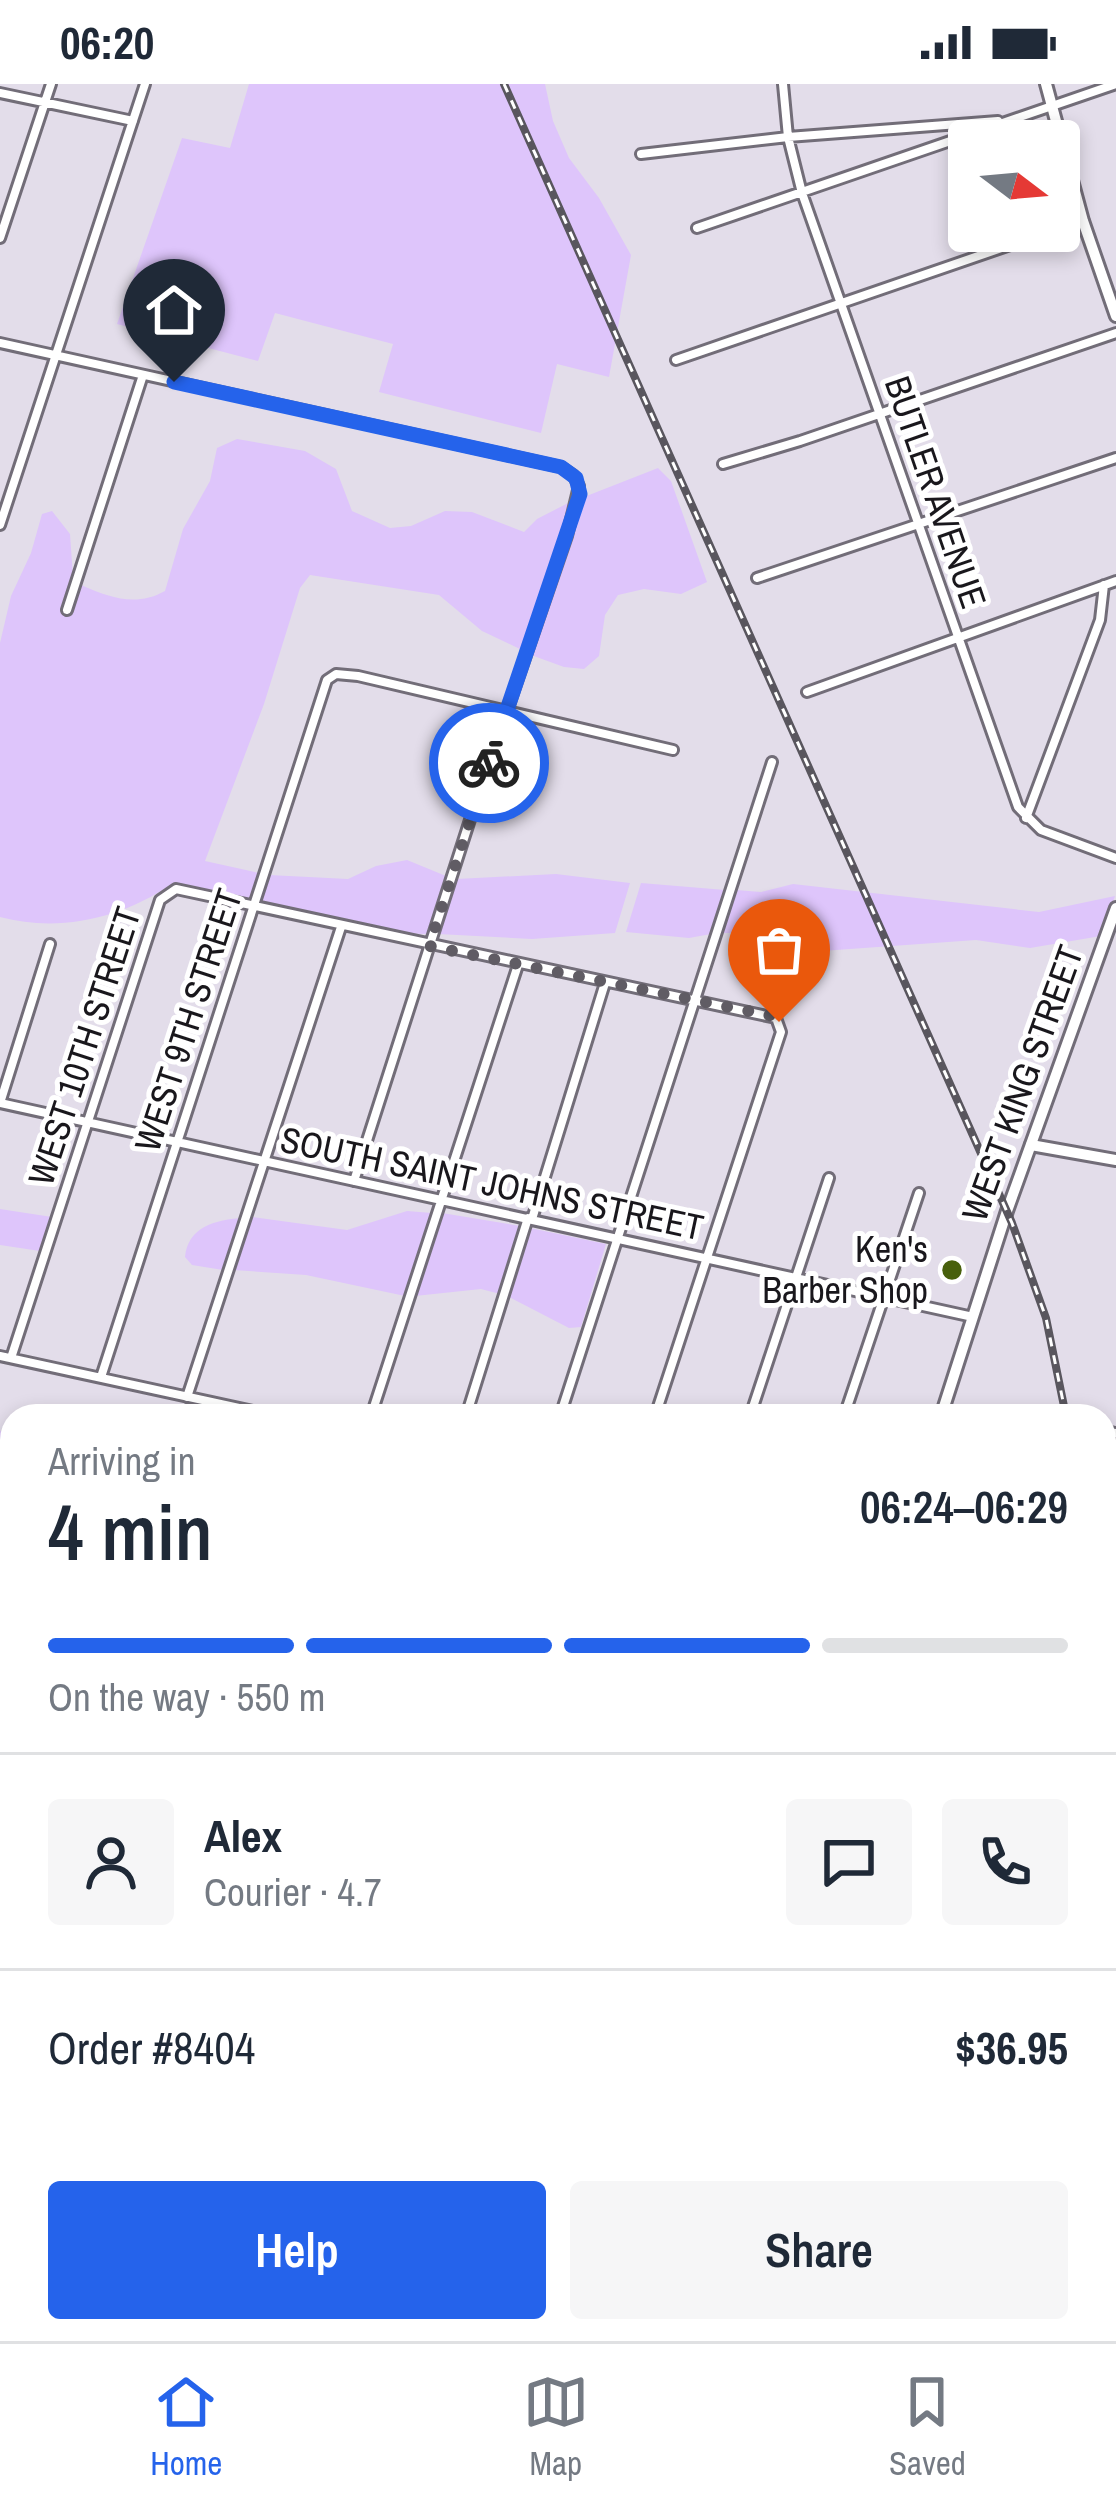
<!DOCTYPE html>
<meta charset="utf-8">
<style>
:root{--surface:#fff;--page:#f6f6f7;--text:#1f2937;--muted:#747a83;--line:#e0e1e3;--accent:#2563eb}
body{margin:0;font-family:"Archivo Narrow",sans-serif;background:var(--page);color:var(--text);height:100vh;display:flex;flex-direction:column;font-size:45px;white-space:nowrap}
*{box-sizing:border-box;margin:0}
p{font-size:39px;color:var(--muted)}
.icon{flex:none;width:66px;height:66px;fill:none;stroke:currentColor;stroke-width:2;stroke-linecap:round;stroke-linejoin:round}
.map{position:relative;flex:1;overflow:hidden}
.panel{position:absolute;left:0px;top:1320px;width:1116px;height:939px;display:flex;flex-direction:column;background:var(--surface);border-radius:36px 36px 0 0;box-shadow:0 6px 18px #0003}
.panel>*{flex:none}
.needle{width:78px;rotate:106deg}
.buttons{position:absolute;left:948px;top:36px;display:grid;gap:24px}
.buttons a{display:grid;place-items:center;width:132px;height:132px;border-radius:12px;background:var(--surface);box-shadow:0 6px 18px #0003;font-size:60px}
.pin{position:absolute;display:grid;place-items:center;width:102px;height:102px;color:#fff;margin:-123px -51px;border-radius:50% 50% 50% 0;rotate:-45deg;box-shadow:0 0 12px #0007}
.pin .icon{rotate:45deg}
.courier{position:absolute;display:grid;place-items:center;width:120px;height:120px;margin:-60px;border:9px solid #2563eb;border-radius:50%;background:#fff;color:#222;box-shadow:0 3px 15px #0007}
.headline em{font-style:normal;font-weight:600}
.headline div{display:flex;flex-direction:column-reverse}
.headline{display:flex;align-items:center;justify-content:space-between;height:204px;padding:0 48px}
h1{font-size:78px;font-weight:600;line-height:90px}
.bar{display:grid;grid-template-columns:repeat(4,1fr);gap:18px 12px;align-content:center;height:144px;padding:0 48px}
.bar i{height:15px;border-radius:9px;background:var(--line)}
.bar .selected{background:var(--accent)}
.bar p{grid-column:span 4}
.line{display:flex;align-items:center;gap:30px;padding:0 48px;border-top:3px solid var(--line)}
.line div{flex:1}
.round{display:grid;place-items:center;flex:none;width:126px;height:126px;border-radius:12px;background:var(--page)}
.primary-button{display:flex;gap:24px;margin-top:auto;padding:24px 48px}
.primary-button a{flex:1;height:138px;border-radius:12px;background:var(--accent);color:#fff;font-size:48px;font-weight:600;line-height:138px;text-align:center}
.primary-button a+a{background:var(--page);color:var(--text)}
.status{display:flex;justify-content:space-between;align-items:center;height:84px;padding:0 60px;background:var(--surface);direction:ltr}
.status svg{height:33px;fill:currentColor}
.dock{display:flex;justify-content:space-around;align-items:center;height:168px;border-top:3px solid var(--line);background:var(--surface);font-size:33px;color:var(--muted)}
.dock a{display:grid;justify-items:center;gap:6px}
.dock .selected{color:var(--accent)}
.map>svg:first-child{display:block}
.green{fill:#dec5fb}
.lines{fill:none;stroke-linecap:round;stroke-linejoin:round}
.stream{stroke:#bf9ce7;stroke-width:3}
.street-casing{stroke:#726d78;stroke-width:14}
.secondary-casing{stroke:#726d78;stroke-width:16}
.primary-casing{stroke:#726d78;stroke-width:16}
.street{stroke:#fff;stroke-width:8}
.secondary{stroke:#fff;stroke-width:10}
.primary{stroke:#fff;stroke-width:10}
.rail-casing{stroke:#59565e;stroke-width:8}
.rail{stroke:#fff;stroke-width:3;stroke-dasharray:9;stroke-linecap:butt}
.done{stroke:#605c64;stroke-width:12;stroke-dasharray:0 21.6}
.route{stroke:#2563eb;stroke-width:15}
.poi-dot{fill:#48600c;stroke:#fff;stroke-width:4.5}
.labels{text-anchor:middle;stroke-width:10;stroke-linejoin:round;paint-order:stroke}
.street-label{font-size:36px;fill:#19171c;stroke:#fff}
.poi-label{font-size:36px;fill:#19171c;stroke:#fff;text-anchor:end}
</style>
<div class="status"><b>06:20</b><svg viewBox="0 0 49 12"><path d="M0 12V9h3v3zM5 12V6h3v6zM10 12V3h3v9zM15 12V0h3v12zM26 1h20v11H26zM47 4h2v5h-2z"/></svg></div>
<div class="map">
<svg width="1116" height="2257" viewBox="0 0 1116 2257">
<rect width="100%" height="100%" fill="#e3ddea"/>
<path class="green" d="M249 0H545L553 37 569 74 599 114 631 171 609 293 557 280 541 349 379 308 393 260 275 229 258 277 117 240 182 54 230 64Z
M237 355 305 367 336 385 352 427 390 444 411 442 445 427 472 428 524 448 537 435 572 417 522 566 482 547 439 511 310 491 300 504 264 620 205 777 259 789 250 817 170 801C122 834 59 849 0 833V559L11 512 31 469 42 430 52 427 70 450 73 493 61 529 71 531 81 501C111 514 136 523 165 507L183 445 210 397 217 364Z
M658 384 671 397 707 498 681 510 644 505 618 511 605 531 599 572 584 585 564 583 531 571 584 413Z
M407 776 446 792 427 850 395 849 260 820 269 791 348 795 376 782Z
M556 790 630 799 615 849 532 855 438 850 456 795Z
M641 799 725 806 711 850 689 854 626 848Z
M793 800 1039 828 1115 812 1101 852 1030 864 976 856 822 867 738 849H722L736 806 761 808Z
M0 1125 52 1133 40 1167 0 1161Z
M407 1127 432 1129 405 1212 306 1191 234 1186 252 1133 347 1146Z
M442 1129 520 1142 500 1210 481 1205 415 1212Z
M241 1134 223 1186 192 1181 185 1173C188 1143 215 1136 241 1134Z
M530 1144 606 1160 581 1243 569 1244 509 1213Z
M0 1346 8 1361 6 1369 12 1371V1540L0 1537Z
M1104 1402C1116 1449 1115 1535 1109 1589L1104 1588Z
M1104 1799 1116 1800V2092L1104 2089Z
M919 2247H1078L1076 2257H917Z"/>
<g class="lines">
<path class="stream" d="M1113 1727 1116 1735
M1104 2003 1116 1977
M1104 2037 1116 2041
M577 2247V2257"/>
<g class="street-casing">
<path id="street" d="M783 0 788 53 802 109 1018 723 1041 746 1116 774
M0 9 133 37
M641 70 788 53 998 37
M697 144 1116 0
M1059 144 1083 137
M0 154 51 0
M0 259 561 383 573 391 579 402 567 452 477 714 354 1097
M676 276 1051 147
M723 380 800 357 1116 249
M0 441 145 0
M757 494 1116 374
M67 526 143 291
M807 608 1116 497
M1026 734 1100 536 1104 501
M0 1019 973 1233
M0 1019 50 860
M532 1135 605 899
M0 1272 276 1332
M11 1274 160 816 176 805 776 934 781 948 655 1332
M101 1293 327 596 336 590 358 592 673 666
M187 1313 341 843
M371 1332 518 881
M466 1332 528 1134
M560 1332 772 678
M750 1332 829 1094
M844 1332 919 1109
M1104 1347 1116 1349
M1104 1592 1116 1595
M0 1704 12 1706
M0 2122 12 2124
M99 2257 101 2247
M238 2257 240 2247
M375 2257 377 2247
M475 2257 477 2247
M811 2257 813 2247
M899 2257 901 2247"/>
</g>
<g class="secondary-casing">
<path id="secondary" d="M1031 1061 1116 1076"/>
</g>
<g class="primary-casing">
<path id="primary" d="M1046 0 1083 137 1116 232
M941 1332 1007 1127 1116 824
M724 2257 726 2247"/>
</g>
<use href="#street" class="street"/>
<use href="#secondary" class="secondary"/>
<use href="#primary" class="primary"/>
<g class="rail-casing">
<path id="rail" d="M504 0 1012 1139 1046 1234 1066 1332
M0 2030 12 2032
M644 2247 655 2257
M924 2257 926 2247"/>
</g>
<use href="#rail" class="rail"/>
</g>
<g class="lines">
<path class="done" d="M489 679 429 862 773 932 779 938"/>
<path class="route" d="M174 298 561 383 576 394 580 410 489 679"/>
</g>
<circle class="poi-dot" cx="952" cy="1186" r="12"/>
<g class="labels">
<g class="street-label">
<text transform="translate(936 408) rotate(71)" y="13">BUTLER AVENUE</text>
<text transform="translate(188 936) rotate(-72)" y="13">WEST 9TH STREET</text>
<text transform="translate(84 962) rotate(-72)" y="13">WEST 10TH STREET</text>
<text transform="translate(1022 999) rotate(-70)" y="13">WEST KING STREET</text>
<text transform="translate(492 1099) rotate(12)" y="13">SOUTH SAINT JOHNS STREET</text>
</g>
<g class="poi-label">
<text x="928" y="1178">Ken's<tspan x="928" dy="41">Barber Shop</tspan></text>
</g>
</g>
</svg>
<div class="buttons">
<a><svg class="needle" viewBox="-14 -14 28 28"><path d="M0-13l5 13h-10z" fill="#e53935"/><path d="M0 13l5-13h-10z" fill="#747a83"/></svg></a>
</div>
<div class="pin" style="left:779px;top:938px;background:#ea580c"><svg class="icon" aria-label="bag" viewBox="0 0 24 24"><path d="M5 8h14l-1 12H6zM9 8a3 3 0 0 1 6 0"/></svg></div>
<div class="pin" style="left:174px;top:298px;background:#1f2937"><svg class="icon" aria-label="home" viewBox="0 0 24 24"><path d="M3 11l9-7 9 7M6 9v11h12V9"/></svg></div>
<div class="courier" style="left:489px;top:679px"><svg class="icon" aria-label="bike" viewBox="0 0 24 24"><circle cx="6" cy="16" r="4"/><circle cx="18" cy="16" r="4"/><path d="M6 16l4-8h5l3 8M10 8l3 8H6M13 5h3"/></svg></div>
<section class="panel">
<div class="headline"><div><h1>4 min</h1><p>Arriving in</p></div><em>06:24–06:29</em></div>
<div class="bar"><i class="selected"></i><i class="selected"></i><i class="selected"></i><i></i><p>On the way · 550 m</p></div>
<div class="line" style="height:216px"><a class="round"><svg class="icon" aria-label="person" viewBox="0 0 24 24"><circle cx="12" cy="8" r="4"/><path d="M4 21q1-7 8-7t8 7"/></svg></a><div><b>Alex</b><p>Courier · 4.7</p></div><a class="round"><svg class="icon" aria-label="chat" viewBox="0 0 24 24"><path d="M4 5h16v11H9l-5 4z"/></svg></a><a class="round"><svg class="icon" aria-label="phone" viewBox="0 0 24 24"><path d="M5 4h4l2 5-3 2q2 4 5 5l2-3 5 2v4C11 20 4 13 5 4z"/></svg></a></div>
<div class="line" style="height:156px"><div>Order #8404</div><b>$36.95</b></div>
<div class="primary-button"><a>Help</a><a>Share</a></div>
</section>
</div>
<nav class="dock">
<a class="selected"><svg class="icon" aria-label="home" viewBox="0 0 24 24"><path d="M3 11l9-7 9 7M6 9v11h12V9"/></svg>Home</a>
<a><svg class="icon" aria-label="map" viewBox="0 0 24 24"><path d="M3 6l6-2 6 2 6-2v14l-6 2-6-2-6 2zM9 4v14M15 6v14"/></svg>Map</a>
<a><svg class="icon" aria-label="saved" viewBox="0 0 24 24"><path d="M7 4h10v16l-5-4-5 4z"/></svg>Saved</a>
</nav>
